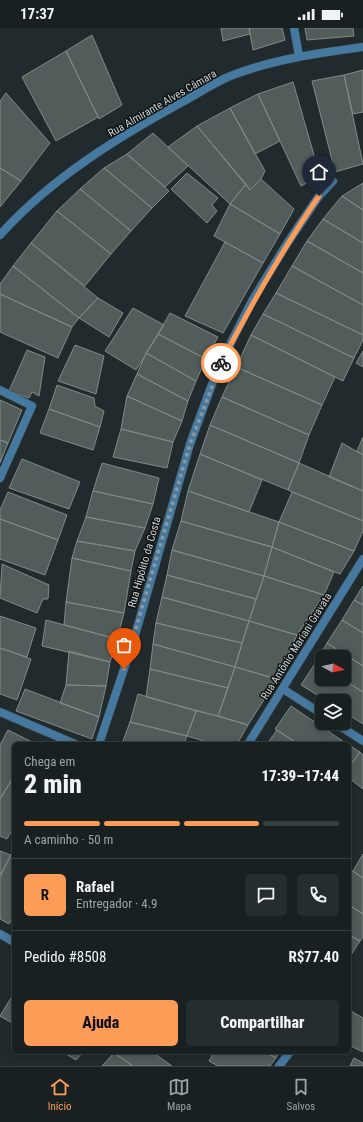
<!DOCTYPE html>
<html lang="pt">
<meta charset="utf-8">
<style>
:root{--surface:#192021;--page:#262d2e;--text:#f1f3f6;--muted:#9fa3a5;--line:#373e3f;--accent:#fd9c57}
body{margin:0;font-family:"Roboto Condensed",sans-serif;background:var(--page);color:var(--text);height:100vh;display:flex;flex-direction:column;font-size:15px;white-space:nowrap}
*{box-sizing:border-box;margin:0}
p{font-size:13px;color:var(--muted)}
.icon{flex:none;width:22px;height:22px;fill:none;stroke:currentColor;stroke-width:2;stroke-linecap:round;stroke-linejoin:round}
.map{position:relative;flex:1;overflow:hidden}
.details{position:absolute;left:12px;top:714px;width:339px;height:312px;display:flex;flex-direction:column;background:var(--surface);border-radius:6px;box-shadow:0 2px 10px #0003,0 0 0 1px var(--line)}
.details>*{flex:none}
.needle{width:26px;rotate:98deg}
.controls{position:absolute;left:315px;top:622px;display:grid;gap:8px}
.controls a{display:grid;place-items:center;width:36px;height:36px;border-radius:6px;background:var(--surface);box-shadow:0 2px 10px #0003,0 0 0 1px var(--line);font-size:20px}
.pin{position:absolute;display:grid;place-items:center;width:34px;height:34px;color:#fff;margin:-41px -17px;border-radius:50% 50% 50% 0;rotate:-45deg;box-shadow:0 0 4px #0007}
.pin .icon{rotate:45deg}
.courier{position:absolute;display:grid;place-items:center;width:40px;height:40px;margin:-20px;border:3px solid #fd9c57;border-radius:50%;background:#fff;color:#222;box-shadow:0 1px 5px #0007}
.overview em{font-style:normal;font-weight:800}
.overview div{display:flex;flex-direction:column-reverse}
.overview{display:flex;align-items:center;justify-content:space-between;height:68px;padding:0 12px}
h1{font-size:26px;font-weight:800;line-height:30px}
.bar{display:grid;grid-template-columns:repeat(4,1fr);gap:6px 4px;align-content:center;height:48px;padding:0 12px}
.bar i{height:5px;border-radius:3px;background:var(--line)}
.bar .selected{background:var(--accent)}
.bar p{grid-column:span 4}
.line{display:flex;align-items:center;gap:10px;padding:0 12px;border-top:1px solid var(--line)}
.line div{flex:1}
.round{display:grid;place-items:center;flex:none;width:42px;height:42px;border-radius:6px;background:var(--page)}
.button{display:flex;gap:8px;margin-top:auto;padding:8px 12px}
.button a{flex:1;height:46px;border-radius:6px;background:var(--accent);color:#111;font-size:16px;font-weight:800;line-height:46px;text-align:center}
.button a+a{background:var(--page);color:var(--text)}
.status{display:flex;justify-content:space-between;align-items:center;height:28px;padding:0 20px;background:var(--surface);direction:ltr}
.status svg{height:11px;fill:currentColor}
.tabs{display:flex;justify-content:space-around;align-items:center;height:56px;border-top:1px solid var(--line);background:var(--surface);font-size:11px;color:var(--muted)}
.tabs a{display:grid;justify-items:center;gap:2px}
.tabs .selected{color:var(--accent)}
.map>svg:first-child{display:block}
.building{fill:#525c5a;stroke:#808b88}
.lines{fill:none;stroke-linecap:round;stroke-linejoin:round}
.minor-casing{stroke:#3d4547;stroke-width:9}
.minor{stroke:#4679a0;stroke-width:8}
.done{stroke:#919899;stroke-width:4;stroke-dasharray:0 7.2}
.route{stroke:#fd9c57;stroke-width:5}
.labels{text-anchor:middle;stroke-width:3;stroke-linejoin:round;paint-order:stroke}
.street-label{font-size:11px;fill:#cdd3d4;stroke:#0e1213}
</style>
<div class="status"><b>17:37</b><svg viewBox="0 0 49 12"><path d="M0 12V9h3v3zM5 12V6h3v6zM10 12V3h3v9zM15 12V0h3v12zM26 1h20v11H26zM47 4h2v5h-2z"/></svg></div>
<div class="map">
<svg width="363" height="1038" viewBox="0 0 363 1038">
<rect width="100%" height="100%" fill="#212a2c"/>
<path class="building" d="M221 0H249L250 6 223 13Z
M249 0H282L285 12 253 22Z
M305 0H353L354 8 307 12Z
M92 7 122 77 99 91 66 23Z
M66 23 98 89 56 113 22 49Z
M363 42V84L353 86 344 47Z
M344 47 363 136 335 144 312 53Z
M293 54 320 148 301 158 258 66Z
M6 65 50 115 21 153 0 140V73Z
M258 66 280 113 255 126 230 80Z
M230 80 265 143 261 151 250 162 197 98Z
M197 98 246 156 230 176 168 119Z
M153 105 188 138 165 159 127 126Z
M127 126 169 163 152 180 104 140Z
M0 140 21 153 0 179Z
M104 140 152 180 131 203 80 161Z
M187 145 218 170 212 177 217 183 207 195 171 161Z
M261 151 294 181 280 206 230 176 246 156 250 162Z
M363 155V182L342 168Z
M80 161 131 203 111 226 57 183Z
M342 168 363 182V215L323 191Z
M230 176 280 206 263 235 214 208Z
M57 183 111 226 85 258 31 215Z
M323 191 363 215V245L307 213Z
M307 213 363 245V277L292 238Z
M225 214 263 235 223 305 185 288Z
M31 215 98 270 79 290 13 238Z
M13 238 79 290 72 299 0 266V256Z
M292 238 363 277V307L276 265Z
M276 265 363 307V312L354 330 263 286Z
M0 266 72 299 58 330 0 304Z
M98 270 123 285 109 309 79 290Z
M133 280 164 297 136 342 105 323Z
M170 285 218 309 206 331 158 306Z
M263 286 354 330 343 353 251 307Z
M158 306 206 331 196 353 146 325Z
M251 307 335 349 322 377 236 339Z
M75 317 104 328 96 366 58 353Z
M27 322 45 329 39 368 32 364 29 370 9 363Z
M363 323V339L356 335Z
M146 325 196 353 188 373 137 346Z
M236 339 322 377 309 407 222 369Z
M137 346 188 373 182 393 127 368Z
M57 357 94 370 95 378 104 383 100 399 49 381Z
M127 368 182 393 173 414 121 401Z
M222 369 309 407 299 435 210 397Z
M0 372 22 382 8 415 0 412Z
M49 381 100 399 93 422 40 405Z
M210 397 299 435 288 462 200 426Z
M121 401 173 414 167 440 113 429Z
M363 409V427L357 423Z
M0 412 8 415 0 435Z
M342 415 363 427V463L329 449Z
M200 426 262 452 249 484 188 463Z
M22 431 80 454 69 481 9 460Z
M102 435 159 450 153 476 93 463Z
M299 435 363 463V493L288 462Z
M93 463 153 476 145 500 86 489Z
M188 463 279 494 272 519 181 493Z
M8 464 67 487 58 512 0 491V482Z
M292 464 363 493V503L354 523 279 494Z
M86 489 145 500 135 523 77 513Z
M0 491 58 512 45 547 0 531Z
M181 493 272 519 264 548 172 522Z
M279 494 354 523 340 546 272 519Z
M77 513 135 523 131 543 72 530Z
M272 519 334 544 324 567 264 548Z
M172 522 264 548 256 571 167 547Z
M72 530 131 543 124 585 66 574Z
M2 536 49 557 48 571H43L37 585 0 570Z
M167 547 256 571 249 593 162 569Z
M264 548 324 567 297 607 249 593Z
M363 558V577L354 572Z
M162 569 249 593 242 615 156 595Z
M354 572 363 577V605L342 592Z
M66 574 124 585 117 611 64 597Z
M0 588 36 600 27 629 0 620Z
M46 592 117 611 110 634 42 618Z
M342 592 363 605V638L327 615Z
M249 593 297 607 277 651 235 639Z
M156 595 242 615 235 639 153 616Z
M327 615 363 638V664L342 651H344V629H322V638L316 634Z
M153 616 235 639 228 660 150 641Z
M0 620 31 631 17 672 0 666Z
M69 623 110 634 106 658 66 657Z
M316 634 322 638V651H342L363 664V696L344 684V673H327L301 657Z
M235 639 277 651 248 697 218 688Z
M150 641 228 660 218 688 146 669Z
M66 657 106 658 99 689 60 675Z
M25 661 99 689 92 711 16 683Z
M138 666 196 683 187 708 130 694Z
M291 678 347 716H298L275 701Z
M196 683 218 688 248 697 237 716H214L187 708Z
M130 694 187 708 184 716H122Z
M8 702 34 715 14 716V748L0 771V717Z
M277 702 298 716H267Z
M349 717 360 724 349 739Z
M360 724 363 727V761L349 750V739Z
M14 748V799L7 811 0 808V771Z
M0 823 11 827 0 848Z
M363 826V850L353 843Z
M11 827 14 829V887L9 896 0 891V848Z
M349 841 363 850V886L349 877Z
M349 877 363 886V909L360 913 349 907Z
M349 907 360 913 349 930Z
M14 965V996L0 988Z
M349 982 363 990V1024L349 1017Z
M63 1024H83L76 1032Z
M113 1024H152L172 1038H133Z
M214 1024H265L276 1030 270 1038H218L209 1033Z
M265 1024H280L276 1030Z
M114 1025 133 1038H102Z
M354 1030 363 1035V1038H350Z"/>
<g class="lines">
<g class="minor-casing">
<path id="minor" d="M294 0 299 28
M0 207C51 150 121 107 188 71 202 63 217 53 233 47 275 31 319 25 363 19
M0 362 32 378 0 450
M283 661 322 686
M0 684 75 716
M335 695 363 713
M99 716 134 611 190 416 218 340 253 271 288 214 319 168 333 153
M248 716 363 531
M0 906 14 914
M279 1038 290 1024"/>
</g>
<use href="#minor" class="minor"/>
</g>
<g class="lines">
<path class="done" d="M124 641 190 416 221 335"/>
<path class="route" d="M221 335C251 277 282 222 319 168"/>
</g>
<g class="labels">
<g class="street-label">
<text transform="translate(162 75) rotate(-30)" y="4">Rua Almirante Alves Câmara</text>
<text transform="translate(144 534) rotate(-74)" y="4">Rua Hipólito da Costa</text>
<text transform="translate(296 618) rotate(-58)" y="4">Rua Antônio Mariani Gravata</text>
</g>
</g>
</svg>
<div class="controls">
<a><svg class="needle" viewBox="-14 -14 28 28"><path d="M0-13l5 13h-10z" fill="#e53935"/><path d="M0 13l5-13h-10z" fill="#9fa3a5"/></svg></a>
<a><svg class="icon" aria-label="layers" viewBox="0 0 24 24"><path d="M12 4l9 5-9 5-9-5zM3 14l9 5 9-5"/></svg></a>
</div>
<div class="pin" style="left:124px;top:641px;background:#ea580c"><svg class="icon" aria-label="bag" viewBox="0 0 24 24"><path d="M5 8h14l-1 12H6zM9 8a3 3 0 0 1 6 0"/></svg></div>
<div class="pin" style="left:319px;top:168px;background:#1f2937"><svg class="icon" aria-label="home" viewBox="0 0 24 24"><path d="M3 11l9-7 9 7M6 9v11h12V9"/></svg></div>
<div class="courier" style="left:221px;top:335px"><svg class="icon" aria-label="bike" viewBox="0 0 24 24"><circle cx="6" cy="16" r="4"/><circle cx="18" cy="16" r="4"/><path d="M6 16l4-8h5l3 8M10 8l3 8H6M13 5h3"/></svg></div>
<section class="details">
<div class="overview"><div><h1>2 min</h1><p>Chega em</p></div><em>17:39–17:44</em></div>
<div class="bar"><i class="selected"></i><i class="selected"></i><i class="selected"></i><i></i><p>A caminho · 50 m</p></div>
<div class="line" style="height:72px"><b class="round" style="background:var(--accent);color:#111">R</b><div><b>Rafael</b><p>Entregador · 4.9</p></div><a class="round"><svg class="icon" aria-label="chat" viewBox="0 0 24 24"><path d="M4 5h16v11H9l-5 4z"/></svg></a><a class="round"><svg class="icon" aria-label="phone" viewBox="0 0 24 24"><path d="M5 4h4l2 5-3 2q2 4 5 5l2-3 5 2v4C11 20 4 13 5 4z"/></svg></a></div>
<div class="line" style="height:52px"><div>Pedido #8508</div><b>R$77.40</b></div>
<div class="button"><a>Ajuda</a><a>Compartilhar</a></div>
</section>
</div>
<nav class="tabs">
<a class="selected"><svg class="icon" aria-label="home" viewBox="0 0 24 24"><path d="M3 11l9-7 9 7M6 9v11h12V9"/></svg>Início</a>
<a><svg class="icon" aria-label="map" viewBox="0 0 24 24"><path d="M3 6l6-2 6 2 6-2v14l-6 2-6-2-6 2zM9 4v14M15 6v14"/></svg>Mapa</a>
<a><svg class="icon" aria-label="saved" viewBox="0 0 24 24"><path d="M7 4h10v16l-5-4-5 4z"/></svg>Salvos</a>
</nav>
